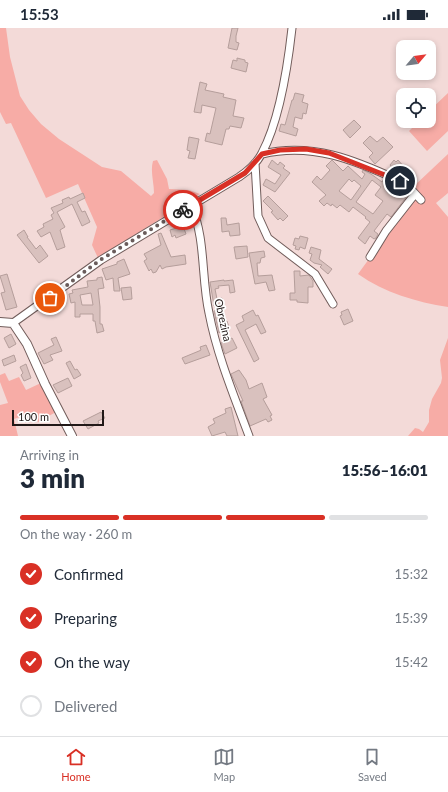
<!DOCTYPE html>
<meta charset="utf-8">
<style>
:root{--surface:#fff;--page:#f6f6f7;--text:#1f2937;--muted:#747a83;--line:#e0e1e3;--accent:#d93025}
body{margin:0;font-family:Lato,sans-serif;background:var(--page);color:var(--text);height:100vh;display:flex;flex-direction:column;font-size:15px;white-space:nowrap}
*{box-sizing:border-box;margin:0}
p{font-size:13px;color:var(--muted)}
.icon{flex:none;width:22px;height:22px;fill:none;stroke:currentColor;stroke-width:2;stroke-linecap:round;stroke-linejoin:round}
.map{position:relative;height:408px;overflow:hidden}
.sheet{display:flex;flex-direction:column;background:var(--surface);flex:1}
.sheet>*{flex:none}
.needle{width:26px;rotate:61deg}
.fabs{position:absolute;left:396px;top:12px;display:grid;gap:8px}
.fabs a{display:grid;place-items:center;width:40px;height:40px;border-radius:8px;background:var(--surface);box-shadow:0 2px 6px #0003;font-size:20px}
.scale{position:absolute;left:12px;bottom:10px;width:92px;box-sizing:border-box;padding-left:4px;border:2px solid #211817;border-top:0;font-size:11px;line-height:14px;white-space:nowrap;color:#211817;-webkit-text-stroke:3px #fff;paint-order:stroke}
.pin{position:absolute;display:grid;place-items:center;width:34px;height:34px;color:#fff;margin:-17px;border:2px solid #fff;border-radius:50%;box-shadow:0 1px 4px #0007}
.courier{position:absolute;display:grid;place-items:center;width:40px;height:40px;margin:-20px;border:3px solid #d93025;border-radius:50%;background:#fff;color:#222;box-shadow:0 1px 5px #0007}
.summary em{font-style:normal;font-weight:800}
.summary div{display:flex;flex-direction:column-reverse}
.summary{display:flex;align-items:center;justify-content:space-between;height:68px;padding:0 20px}
h1{font-size:26px;font-weight:800;line-height:30px}
.bar{display:grid;grid-template-columns:repeat(4,1fr);gap:6px 4px;align-content:center;height:48px;padding:0 20px}
.bar i{height:5px;border-radius:3px;background:var(--line)}
.bar .selected{background:var(--accent)}
.bar p{grid-column:span 4}
ol{padding:0 20px;list-style:none}
li{display:flex;align-items:center;gap:12px;height:44px}
li p{margin-inline-start:auto}
li .icon{padding:4px;border-radius:50%;background:var(--accent);color:#fff;stroke-width:4}
li:last-child{color:var(--muted)}
li i{width:22px;height:22px;border:2px solid var(--line);border-radius:50%}
.status{display:flex;justify-content:space-between;align-items:center;height:28px;padding:0 20px;background:var(--surface);direction:ltr}
.status svg{height:11px;fill:currentColor}
.menu{display:flex;justify-content:space-around;align-items:center;height:56px;border-top:1px solid var(--line);background:var(--surface);font-size:11px;color:var(--muted)}
.menu a{display:grid;justify-items:center;gap:2px}
.menu .selected{color:var(--accent)}
.map>svg:first-child{display:block}
.green{fill:#f7aca6}
.building{fill:#d9c1be;stroke:#b59e9b;fill-rule:evenodd}
.lines{fill:none;stroke-linecap:round;stroke-linejoin:round}
.minor-casing{stroke:#715c5a;stroke-width:9}
.tertiary-casing{stroke:#715c5a;stroke-width:10}
.minor{stroke:#fff;stroke-width:7}
.tertiary{stroke:#fff;stroke-width:8}
.done{stroke:#6a5c5b;stroke-width:4;stroke-dasharray:0 7.2}
.route{stroke:#d93025;stroke-width:5}
.labels{text-anchor:middle;stroke-width:3.5;stroke-linejoin:round;paint-order:stroke}
.street-label{font-size:11px;fill:#211817;stroke:#fff}
</style>
<div class="status"><b>15:53</b><svg viewBox="0 0 49 12"><path d="M0 12V9h3v3zM5 12V6h3v6zM10 12V3h3v9zM15 12V0h3v12zM26 1h20v11H26zM47 4h2v5h-2z"/></svg></div>
<div class="map">
<svg width="448" height="408" viewBox="0 0 448 408">
<rect width="100%" height="100%" fill="#f3dad8"/>
<path class="green" d="M0 0H6L10 29 20 68 29 82 41 96 59 111 102 139 121 143 151 168 154 165C154 154 150 143 153 133L157 132 167 151 169 161 189 162 200 166 98 230 92 217 97 199 78 156 46 170 11 95 6 96 0 84Z
M448 65V103L427 123 409 103 419 93H429V83Z
M448 126V165L436 175 448 189V279C416 274 385 265 358 246L407 179 413 159Z
M448 310V408H408L415 400 419 401 423 404 429 394V382L432 371 441 355 442 350 440 332Z
M5 345 9 353 19 349 26 362 41 355 56 384 38 394 34 384 14 391 18 408H0V377L8 375 0 354V347Z"/>
<path class="building" d="M232 0H238L236 8V14L239 15 237 22 228 20Z
M237 30 245 32V34L248 35 246 44 231 40 233 32 237 33Z
M200 54 207 56 205 62 224 66 223 69 236 72 233 88 244 90 241 100 230 98 229 101H226L222 117 205 113 207 105 210 106 216 80 202 77 201 85 194 84Z
M295 65 304 67 302 74 308 76 306 86 303 85 302 91 295 89 293 99 298 101 296 108 279 103 281 96 285 97 292 72H293Z
M354 92 361 99 350 110 343 102Z
M370 108 377 114 383 109 393 119 375 136 369 129 373 125 363 115Z
M189 109 199 111 195 131 188 130 190 123 187 122Z
M272 132 278 137 280 134 285 138 283 140 290 145 275 164 263 157 266 151 275 156 281 147 268 139Z
M332 132 343 143 348 138 362 151 365 146 362 144 363 142 371 146 382 154 384 151 392 157 387 164 395 169 400 162 407 168 391 189 387 186 374 203 378 206 376 210 374 211 370 208 365 216 358 210 370 194 365 190 366 189 353 179 349 184 340 177 337 180 332 176 331 178 327 175 324 178 319 173 326 167 312 154 317 148 321 152 330 142 326 138ZM349 151 352 154 354 152 361 158 351 172 339 163ZM372 152 381 159 375 167 383 173 373 186 356 174Z
M394 132 396 134 398 132 405 140 401 145 398 147 390 137Z
M83 165 85 170 77 174 82 184 85 183 90 194 82 198 72 176 57 184 65 199 60 202 65 219 57 222 50 204 41 209 37 203 44 199 43 196 53 191 51 187 54 185 51 180 63 175 62 172 69 169 70 171Z
M268 168 288 188 283 193 280 190 278 192 271 184 273 183 263 173Z
M221 190H226L227 197 239 195 240 207 230 208 229 203 222 204Z
M183 198 186 206 176 210 175 207 172 209 170 202Z
M24 202 28 209H27L36 221 40 217 48 228 39 235 17 207Z
M161 205 171 229 185 227 186 236 166 239 162 241 160 237 156 244 153 245 151 241 149 243 144 233 147 231 144 226 161 217 158 206Z
M300 208 308 210 305 221 300 219 299 222 295 221 296 218 293 217 295 210 299 211Z
M247 218 248 229 236 231 234 219Z
M311 219 321 222 319 231 332 241 328 246 320 239 322 237 314 235 310 232 312 226 309 225Z
M264 223 265 229 261 230 260 235H257L258 248 272 247 275 262 269 263 266 254 255 256 249 225Z
M124 231 130 246 118 250 120 263H114L113 250 106 252 102 241 117 236V234Z
M294 243H300V248L309 247 313 253V259H308V275L297 274V272H290V265H295Z
M7 246 17 279 6 282 1 265 5 264 0 248Z
M102 249 104 260 98 261 100 279V296H102L104 303 97 305 95 293H93V286H80V289H75V274L71 275 69 266 73 265 72 262 88 259 87 253 97 252V250ZM91 265 93 277H82L80 267Z
M224 252V253L233 252 235 264 230 265 229 257 218 258 219 260 215 261 217 271 222 270 224 276 214 278 210 254Z
M131 259 132 271 123 272 121 260Z
M348 281 353 293 344 297 340 288 342 287 341 284Z
M218 282 221 290H223L225 294 227 293 229 299 219 305 214 283Z
M253 282 256 288 258 287 266 304 261 306 256 296 245 302 259 331 254 334 236 297 244 293 242 288Z
M11 306 16 316 9 320 4 310Z
M56 309 62 323 50 327 53 332 44 336 38 325 54 317 51 311Z
M232 310 237 320 225 326 221 315Z
M206 317 210 327 185 336 182 330 199 323 201 322 200 319Z
M14 327 16 333 4 338 2 332Z
M70 333 75 342 77 341 81 347 74 351 66 335Z
M26 336 31 350 24 353 21 347 23 345 20 339Z
M239 342 246 352 249 361 262 355 267 369 263 371 272 387 270 388 272 392 268 394 266 391 250 398 241 373H243L231 346Z
M68 350 72 358 58 365 53 357Z
M231 379 238 408H227L225 404 212 408 208 399 215 395 213 391 226 385 225 381Z
M101 384 105 390 98 393 99 395 88 401 83 393Z"/>
<g class="lines">
<g class="minor-casing">
<path id="minor" d="M262 126C312 114 355 132 400 153L408 158 421 172
M255 135 258 188 268 210 315 246 333 276
M191 177C206 211 201 249 209 285 217 327 234 368 249 408
M370 229 386 203 415 166
M13 295 101 232 239 149C248 143 257 135 262 125 279 93 288 36 292 0"/>
</g>
<g class="tertiary-casing">
<path id="tertiary" d="M0 294 13 295 27 316 45 356 72 408"/>
</g>
<use href="#minor" class="minor"/>
<use href="#tertiary" class="tertiary"/>
</g>
<g class="lines">
<path class="done" d="M50 270 100 232 183 182"/>
<path class="route" d="M183 182 245 145 262 126 280 122 306 121 329 125 400 153"/>
</g>
<g class="labels">
<g class="street-label">
<text transform="translate(223 292) rotate(77)" y="4">Obrezina</text>
</g>
</g>
</svg>
<div class="fabs">
<a><svg class="needle" viewBox="-14 -14 28 28"><path d="M0-13l5 13h-10z" fill="#e53935"/><path d="M0 13l5-13h-10z" fill="#747a83"/></svg></a>
<a><svg class="icon" aria-label="locate" viewBox="0 0 24 24"><circle cx="12" cy="12" r="6"/><path d="M12 2v4M12 18v4M2 12h4M18 12h4"/></svg></a>
</div>
<div class="scale">100 m</div>
<div class="pin" style="left:50px;top:270px;background:#ea580c"><svg class="icon" aria-label="bag" viewBox="0 0 24 24"><path d="M5 8h14l-1 12H6zM9 8a3 3 0 0 1 6 0"/></svg></div>
<div class="pin" style="left:400px;top:153px;background:#1f2937"><svg class="icon" aria-label="home" viewBox="0 0 24 24"><path d="M3 11l9-7 9 7M6 9v11h12V9"/></svg></div>
<div class="courier" style="left:183px;top:182px"><svg class="icon" aria-label="bike" viewBox="0 0 24 24"><circle cx="6" cy="16" r="4"/><circle cx="18" cy="16" r="4"/><path d="M6 16l4-8h5l3 8M10 8l3 8H6M13 5h3"/></svg></div>
</div>
<section class="sheet">
<div class="summary"><div><h1>3 min</h1><p>Arriving in</p></div><em>15:56–16:01</em></div>
<div class="bar"><i class="selected"></i><i class="selected"></i><i class="selected"></i><i></i><p>On the way · 260 m</p></div>
<ol>
<li><svg class="icon" aria-label="check" viewBox="0 0 24 24"><path d="M5 12l5 5 9-10"/></svg>Confirmed<p>15:32</p></li>
<li><svg class="icon" aria-label="check" viewBox="0 0 24 24"><path d="M5 12l5 5 9-10"/></svg>Preparing<p>15:39</p></li>
<li><svg class="icon" aria-label="check" viewBox="0 0 24 24"><path d="M5 12l5 5 9-10"/></svg>On the way<p>15:42</p></li>
<li><i></i>Delivered</li>
</ol>
</section>
<nav class="menu">
<a class="selected"><svg class="icon" aria-label="home" viewBox="0 0 24 24"><path d="M3 11l9-7 9 7M6 9v11h12V9"/></svg>Home</a>
<a><svg class="icon" aria-label="map" viewBox="0 0 24 24"><path d="M3 6l6-2 6 2 6-2v14l-6 2-6-2-6 2zM9 4v14M15 6v14"/></svg>Map</a>
<a><svg class="icon" aria-label="saved" viewBox="0 0 24 24"><path d="M7 4h10v16l-5-4-5 4z"/></svg>Saved</a>
</nav>
